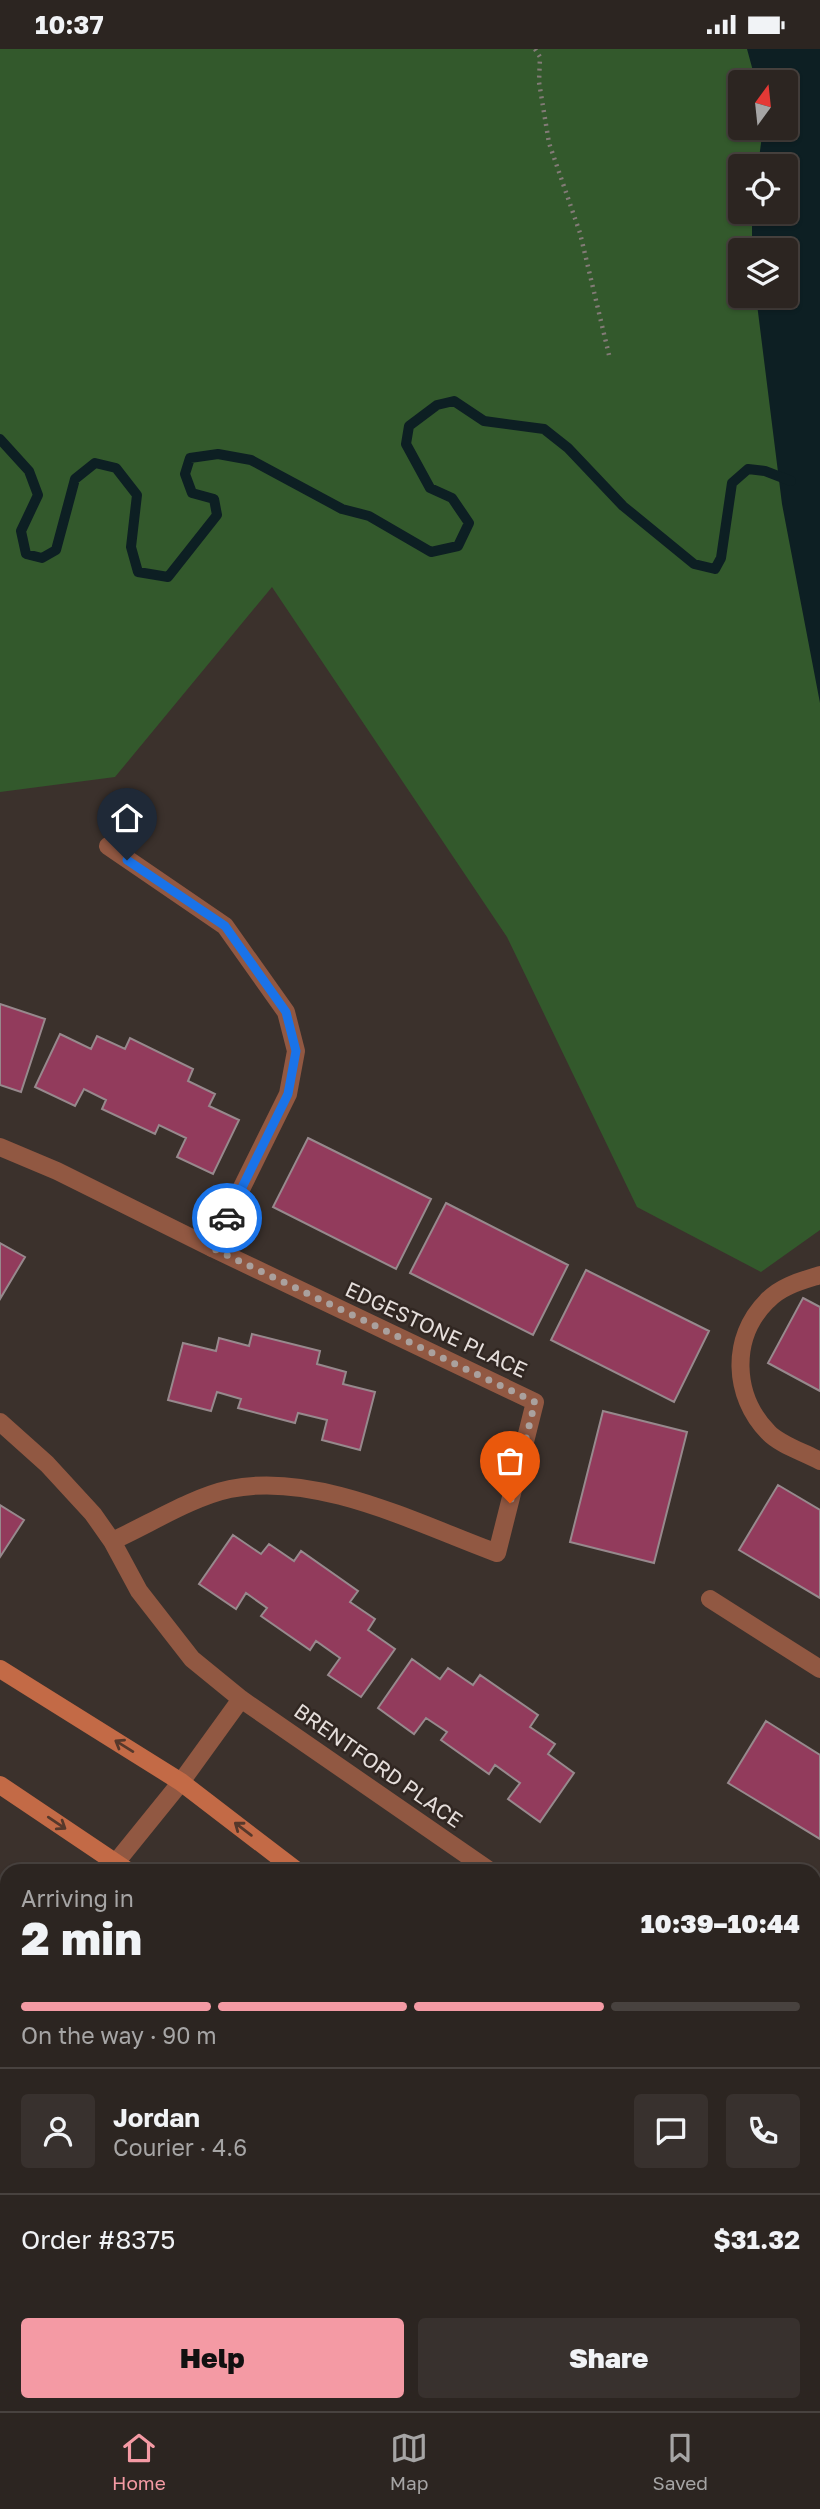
<!DOCTYPE html>
<meta charset="utf-8">
<style>
:root{--surface:#2c2521;--page:#38312e;--text:#f1f3f6;--muted:#a6a5a5;--line:#48423f;--accent:#f49aa4}
body{margin:0;font-family:"Golos Text",sans-serif;background:var(--page);color:var(--text);height:100vh;display:flex;flex-direction:column;font-size:26px;white-space:nowrap}
*{box-sizing:border-box;margin:0}
p{font-size:23px;color:var(--muted)}
.icon{flex:none;width:38px;height:38px;fill:none;stroke:currentColor;stroke-width:2;stroke-linecap:round;stroke-linejoin:round}
.map{position:relative;flex:1;overflow:hidden}
.sheet{position:absolute;left:0px;top:1815px;width:821px;height:548px;display:flex;flex-direction:column;background:var(--surface);border-radius:21px 21px 0 0;box-shadow:0 2px 5px #0004,0 0 0 2px var(--line)}
.sheet>*{flex:none}
.needle{width:46px;rotate:15deg}
.tools{position:absolute;left:728px;top:21px;display:grid;gap:14px}
.tools a{display:grid;place-items:center;width:70px;height:70px;border-radius:7px;background:var(--surface);box-shadow:0 2px 5px #0004,0 0 0 2px var(--line);font-size:35px}
.pin{position:absolute;display:grid;place-items:center;width:60px;height:60px;color:#fff;margin:-72px -30px;border-radius:50% 50% 50% 0;rotate:-45deg;box-shadow:0 0 7px #0007}
.pin .icon{rotate:45deg}
.courier{position:absolute;display:grid;place-items:center;width:70px;height:70px;margin:-35px;border:5px solid #1a73e8;border-radius:50%;background:#fff;color:#222;box-shadow:0 2px 9px #0007}
.head em{font-style:normal;font-weight:800}
.head div{display:flex;flex-direction:column-reverse}
.head{display:flex;align-items:center;justify-content:space-between;height:119px;padding:0 21px}
h1{font-size:46px;font-weight:800;line-height:52px}
.bar{display:grid;grid-template-columns:repeat(4,1fr);gap:10px 7px;align-content:center;height:84px;padding:0 21px}
.bar i{height:9px;border-radius:5px;background:var(--line)}
.bar .selected{background:var(--accent)}
.bar p{grid-column:span 4}
.line{display:flex;align-items:center;gap:18px;padding:0 21px;border-top:2px solid var(--line)}
.line div{flex:1}
.round{display:grid;place-items:center;flex:none;width:74px;height:74px;border-radius:7px;background:var(--page)}
.primary-button{display:flex;gap:14px;margin-top:auto;padding:14px 21px}
.primary-button a{flex:1;height:80px;border-radius:7px;background:var(--accent);color:#111;font-size:28px;font-weight:800;line-height:80px;text-align:center}
.primary-button a+a{background:var(--page);color:var(--text)}
.status{display:flex;justify-content:space-between;align-items:center;height:49px;padding:0 35px;background:var(--surface);direction:ltr}
.status svg{height:19px;fill:currentColor}
.tabs{display:flex;justify-content:space-around;align-items:center;height:98px;border-top:2px solid var(--line);background:var(--surface);font-size:19px;color:var(--muted)}
.tabs a{display:grid;justify-items:center;gap:4px}
.tabs .selected{color:var(--accent)}
.map>svg:first-child{display:block}
.green{fill:#33592c;fill-rule:evenodd}
.water{fill:#0d1f23}
.lines{fill:none;stroke-linecap:round;stroke-linejoin:round}
.stream{stroke:#0d1f23;stroke-width:10}
.building{fill:#923b5c;stroke:#97898d;stroke-width:2}
.path{stroke:#837b77;stroke-width:4.5;stroke-dasharray:2 5;stroke-linecap:butt}
.lane{stroke:#915842;stroke-width:18}
.street{stroke:#915842;stroke-width:18}
.secondary{stroke:#c36a46;stroke-width:18}
.oneway{stroke:#56382b}
.done{stroke:#aaa19e;stroke-width:7;stroke-dasharray:0 12.6}
.route{stroke:#1a73e8;stroke-width:9}
.labels{text-anchor:middle;stroke-width:5;stroke-linejoin:round;paint-order:stroke}
.street-label{font-size:21px;fill:#e5dedb;stroke:#312722}
</style>
<div class="status"><b>10:37</b><svg viewBox="0 0 49 12"><path d="M0 12V9h3v3zM5 12V6h3v6zM10 12V3h3v9zM15 12V0h3v12zM26 1h20v11H26zM47 4h2v5h-2z"/></svg></div>
<div class="map">
<svg width="820" height="2362" viewBox="0 0 820 2362">
<rect width="100%" height="100%" fill="#3b312c"/>
<path class="green" d="M0 0H820V1181L761 1223 637 1158 507 888 272 538 115 728 0 743ZM740 33H786V79H740ZM740 117H786V163H740ZM740 201H786V247H740Z
M814 2244 820 2245V2362H128L130 2356H814Z"/>
<path class="water" d="M747 0H820V654L782 455 756 247H786V201H752V163H786V117H758L763 79H786V33H756Z"/>
<g class="lines">
<path class="stream" d="M0 390 29 422 38 446 21 482 26 505 42 509 56 501 75 430 95 414 116 419 137 446 131 498 138 523 168 528 217 466 214 450 192 444 185 425 190 409 218 405 251 411 342 460 369 467 431 503 458 497 469 474 452 449 430 439 406 395 409 377 437 356 454 352 484 372 544 380 568 399 623 457 694 515 715 520 721 509 732 434 748 420 765 422 791 432"/>
</g>
<path class="building" d="M0 955 45 970 21 1043 0 1036Z
M60 985 91 1000 97 987 125 1000 130 989 193 1020 188 1032 215 1045 209 1057 239 1071 213 1125 177 1108 186 1089 159 1076 155 1085 102 1060 106 1051 84 1040 75 1057 35 1038Z
M308 1089 431 1150 396 1220 273 1158Z
M446 1154 568 1216 533 1286 410 1224Z
M0 1194 25 1208 0 1250Z
M586 1221 709 1282 674 1353 551 1291Z
M803 1249 820 1258V1342L768 1314Z
M252 1285 320 1302 317 1315 346 1323 343 1335 375 1343 360 1401 322 1391 327 1371 298 1364 295 1374 238 1359 241 1350 217 1343 211 1362 168 1351 183 1294 216 1302 219 1289 249 1297Z
M603 1362 687 1383 654 1514 570 1493Z
M778 1436 820 1461V1549L739 1501Z
M0 1456 24 1471 0 1508Z
M233 1486 261 1505 269 1495 294 1512 301 1502 358 1542 350 1553 375 1570 368 1581 395 1600 361 1648 328 1626 340 1609 316 1592 310 1601 261 1567 267 1559 246 1544 236 1560 199 1535Z
M412 1610 440 1630 448 1619 473 1636 480 1626 538 1666 530 1678 555 1695 548 1705 574 1724 540 1773 508 1750 520 1734 495 1716 489 1725 441 1691 447 1683 426 1669 414 1685 378 1659Z
M766 1672 820 1706V1790L728 1734Z
M814 1871 820 1873V1948L814 1946Z
M7 2151V2248L0 2246V2177Z
M0 2311 7 2313V2356H46L45 2362H0Z"/>
<g class="lines">
<path class="path" d="M535 0 540 8 539 33 549 94 580 184 609 306
M308 2362V2356
M784 2362 785 2356"/>
<path class="lane" d="M0 1098 57 1122 212 1199 535 1353 497 1504C418 1475 316 1422 230 1440 192 1448 148 1476 112 1492
M820 1226C801 1232 781 1237 767 1252 730 1289 733 1347 768 1383 780 1396 804 1403 820 1412
M0 1373 47 1415 93 1465 112 1492 139 1542 192 1610 241 1650 490 1822
M710 1550 820 1620
M181 1733 241 1650
M814 1981 820 1983"/>
<path class="street" d="M108 797 225 877 286 963 296 1002 288 1045 212 1199
M109 1822 181 1733
M0 1982 7 1968"/>
<path class="secondary" d="M0 1620 181 1733 297 1822
M0 1736 128 1822
M814 2097 820 2099
M814 2202 820 2204"/>
</g>
<defs><path id="oneway-shaft" d="M-6 0H5M1.5-3L5.5 0L1.5 3" fill="none" stroke-width="1.6" stroke-linecap="round" stroke-linejoin="round" transform="scale(1.75)"/></defs>
<g class="oneway">
<use href="#oneway-shaft" transform="translate(124 1697) rotate(-148)"/>
<use href="#oneway-shaft" transform="translate(57 1774) rotate(34)"/>
<use href="#oneway-shaft" transform="translate(243 1780) rotate(-143)"/>
</g>
<g class="lines">
<path class="done" d="M227 1169 212 1199 535 1353 510 1454"/>
<path class="route" d="M127 811 225 877 286 963 296 1002 288 1045 227 1169"/>
</g>
<g class="labels">
<g class="street-label">
<text transform="translate(436 1281) rotate(25)" y="7">EDGESTONE PLACE</text>
<text transform="translate(378 1717) rotate(35)" y="7">BRENTFORD PLACE</text>
</g>
</g>
</svg>
<div class="tools">
<a><svg class="needle" viewBox="-14 -14 28 28"><path d="M0-13l5 13h-10z" fill="#e53935"/><path d="M0 13l5-13h-10z" fill="#a6a5a5"/></svg></a>
<a><svg class="icon" aria-label="locate" viewBox="0 0 24 24"><circle cx="12" cy="12" r="6"/><path d="M12 2v4M12 18v4M2 12h4M18 12h4"/></svg></a>
<a><svg class="icon" aria-label="layers" viewBox="0 0 24 24"><path d="M12 4l9 5-9 5-9-5zM3 14l9 5 9-5"/></svg></a>
</div>
<div class="pin" style="left:510px;top:1454px;background:#ea580c"><svg class="icon" aria-label="bag" viewBox="0 0 24 24"><path d="M5 8h14l-1 12H6zM9 8a3 3 0 0 1 6 0"/></svg></div>
<div class="pin" style="left:127px;top:811px;background:#1f2937"><svg class="icon" aria-label="home" viewBox="0 0 24 24"><path d="M3 11l9-7 9 7M6 9v11h12V9"/></svg></div>
<div class="courier" style="left:227px;top:1169px"><svg class="icon" aria-label="car" viewBox="0 0 24 24"><path d="M5 17H2v-5l4-1 3-4h7l3 4 3 1v5h-3M9 17h6M6 11h13"/><circle cx="7" cy="17" r="2"/><circle cx="17" cy="17" r="2"/></svg></div>
<section class="sheet">
<div class="head"><div><h1>2 min</h1><p>Arriving in</p></div><em>10:39–10:44</em></div>
<div class="bar"><i class="selected"></i><i class="selected"></i><i class="selected"></i><i></i><p>On the way · 90 m</p></div>
<div class="line" style="height:126px"><a class="round"><svg class="icon" aria-label="person" viewBox="0 0 24 24"><circle cx="12" cy="8" r="4"/><path d="M4 21q1-7 8-7t8 7"/></svg></a><div><b>Jordan</b><p>Courier · 4.6</p></div><a class="round"><svg class="icon" aria-label="chat" viewBox="0 0 24 24"><path d="M4 5h16v11H9l-5 4z"/></svg></a><a class="round"><svg class="icon" aria-label="phone" viewBox="0 0 24 24"><path d="M5 4h4l2 5-3 2q2 4 5 5l2-3 5 2v4C11 20 4 13 5 4z"/></svg></a></div>
<div class="line" style="height:91px"><div>Order #8375</div><b>$31.32</b></div>
<div class="primary-button"><a>Help</a><a>Share</a></div>
</section>
</div>
<nav class="tabs">
<a class="selected"><svg class="icon" aria-label="home" viewBox="0 0 24 24"><path d="M3 11l9-7 9 7M6 9v11h12V9"/></svg>Home</a>
<a><svg class="icon" aria-label="map" viewBox="0 0 24 24"><path d="M3 6l6-2 6 2 6-2v14l-6 2-6-2-6 2zM9 4v14M15 6v14"/></svg>Map</a>
<a><svg class="icon" aria-label="saved" viewBox="0 0 24 24"><path d="M7 4h10v16l-5-4-5 4z"/></svg>Saved</a>
</nav>
